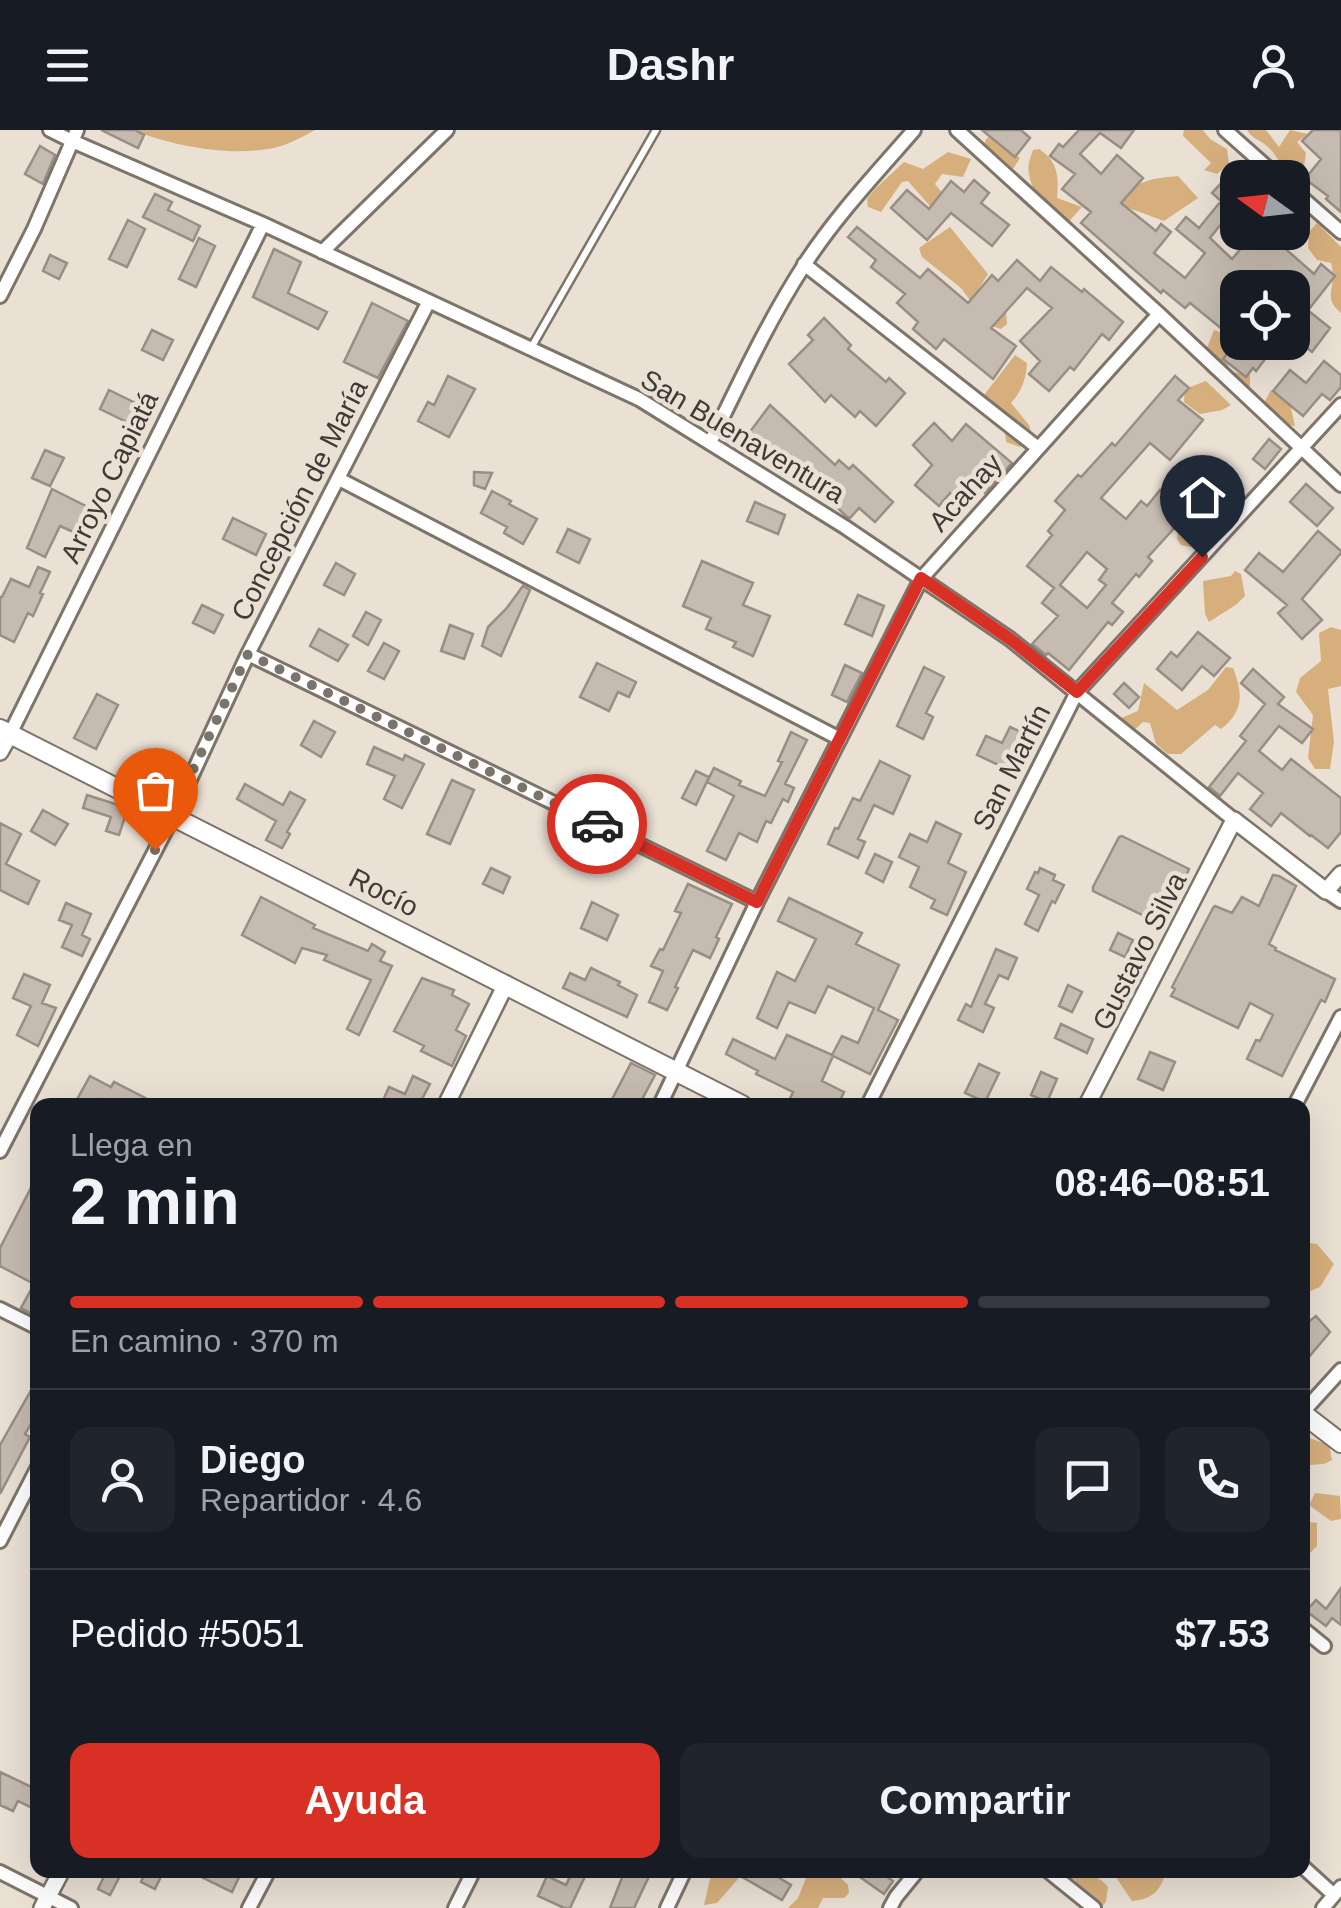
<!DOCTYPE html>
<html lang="es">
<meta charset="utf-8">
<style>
:root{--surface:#171b24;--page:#20242c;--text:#f1f3f6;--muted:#9ea1a6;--line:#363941;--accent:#d93025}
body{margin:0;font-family:Arial,sans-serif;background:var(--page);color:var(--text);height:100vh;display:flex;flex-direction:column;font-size:38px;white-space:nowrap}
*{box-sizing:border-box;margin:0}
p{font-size:32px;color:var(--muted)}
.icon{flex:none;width:55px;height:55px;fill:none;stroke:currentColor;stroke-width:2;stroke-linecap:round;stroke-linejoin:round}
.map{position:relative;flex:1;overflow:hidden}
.details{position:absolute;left:30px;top:968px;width:1280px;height:780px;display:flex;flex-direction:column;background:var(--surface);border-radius:20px;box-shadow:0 10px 40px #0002}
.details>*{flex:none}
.needle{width:65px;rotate:285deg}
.buttons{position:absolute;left:1220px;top:30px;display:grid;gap:20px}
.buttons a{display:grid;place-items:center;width:90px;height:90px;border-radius:20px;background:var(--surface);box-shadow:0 10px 40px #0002;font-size:50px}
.pin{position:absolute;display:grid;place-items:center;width:85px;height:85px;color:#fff;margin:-102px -42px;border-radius:50% 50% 50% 0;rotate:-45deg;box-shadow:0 0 10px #0007}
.pin .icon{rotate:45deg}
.courier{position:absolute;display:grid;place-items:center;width:100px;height:100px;margin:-50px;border:8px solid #d93025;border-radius:50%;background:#fff;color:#222;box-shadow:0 2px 12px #0007}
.overview em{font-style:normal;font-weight:700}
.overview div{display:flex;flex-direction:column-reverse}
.overview{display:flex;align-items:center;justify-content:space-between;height:170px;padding:0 40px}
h1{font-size:65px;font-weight:700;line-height:75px}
.bar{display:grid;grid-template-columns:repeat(4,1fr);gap:15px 10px;align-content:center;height:120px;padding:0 40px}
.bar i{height:12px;border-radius:8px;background:var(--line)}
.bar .on{background:var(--accent)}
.bar p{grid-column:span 4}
.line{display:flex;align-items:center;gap:25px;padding:0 40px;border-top:2px solid var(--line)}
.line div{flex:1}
.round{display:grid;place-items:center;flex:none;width:105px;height:105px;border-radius:20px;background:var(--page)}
.action{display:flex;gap:20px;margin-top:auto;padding:20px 40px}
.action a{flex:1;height:115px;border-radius:20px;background:var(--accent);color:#fff;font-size:40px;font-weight:700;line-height:115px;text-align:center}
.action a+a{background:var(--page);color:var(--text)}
header{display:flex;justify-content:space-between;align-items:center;height:130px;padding:0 40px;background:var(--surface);font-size:45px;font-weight:700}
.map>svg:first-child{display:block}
.green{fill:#d7af7d}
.building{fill:#c5bbb0;stroke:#988e84;stroke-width:2.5;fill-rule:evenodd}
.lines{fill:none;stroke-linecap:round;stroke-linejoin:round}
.service-casing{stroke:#7d746a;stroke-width:11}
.minor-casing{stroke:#7d746a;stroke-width:18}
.tertiary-casing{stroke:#7d746a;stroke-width:20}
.secondary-casing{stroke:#7d746a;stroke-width:22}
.service{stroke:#fff;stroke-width:6}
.minor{stroke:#fff;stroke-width:12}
.tertiary{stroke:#fff;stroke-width:15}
.secondary{stroke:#fff;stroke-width:18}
.done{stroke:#7a746d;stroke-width:10;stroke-dasharray:0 18}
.route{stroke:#d93025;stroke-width:12}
.labels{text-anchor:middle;stroke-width:9;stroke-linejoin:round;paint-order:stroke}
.street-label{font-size:28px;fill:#3e3a36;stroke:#eae0d4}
</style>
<header><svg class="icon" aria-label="menu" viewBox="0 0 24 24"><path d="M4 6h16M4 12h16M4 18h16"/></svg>Dashr<svg class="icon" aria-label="person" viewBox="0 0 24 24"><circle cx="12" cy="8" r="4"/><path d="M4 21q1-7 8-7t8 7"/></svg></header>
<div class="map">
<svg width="1341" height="1778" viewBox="0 0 1341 1778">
<rect width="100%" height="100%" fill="#eae0d4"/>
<path class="green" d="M133 0H315C306 5 296 10 287 14 244 30 174 17 133 0Z
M1184 0H1203L1210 9 1227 19 1229 34 1217 44 1204 40 1211 33 1183 6Z
M1247 0H1266L1279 17 1290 0 1308 4 1297 12 1306 23 1303 44 1296 47C1280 40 1279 26 1267 16 1259 9 1253 10 1247 0Z
M991 5 1020 28 1011 42 1005 43 984 16 986 9Z
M1039 19C1058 31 1059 47 1057 68L1082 77 1063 98C1048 88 1032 63 1029 44 1027 36 1030 28 1033 20Z
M948 22 971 29 963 47 942 44 935 54 952 75 949 88 943 91 908 51 902 52 881 82 868 77 867 69 876 58 904 32 923 39Z
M1178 46 1198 68 1164 91 1126 77 1118 68C1136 51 1154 48 1178 46Z
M1317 93 1341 117V183C1321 167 1338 157 1331 133L1317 130 1308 118 1309 102Z
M950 97 988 144 978 160 1006 181 1007 194 1001 199 988 195 961 158 922 127 919 118Z
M1214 200 1231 206 1227 241 1250 245V259L1243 261C1201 240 1195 247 1214 200Z
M1015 225 1027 233C1026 249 1022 261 1011 273L1029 295 1033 309 1020 317 1006 312 1003 284 985 273 984 265Z
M1206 251 1231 275 1222 280 1200 284 1184 272 1185 259Z
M1271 260 1284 263 1290 273 1295 296 1272 293 1264 273Z
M1204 381H1232L1229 401 1195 418 1181 415 1177 409 1178 399 1199 396Z
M1235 441 1241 444 1245 466 1237 474 1209 492 1205 484 1203 451 1231 446Z
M1331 497 1341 500V556L1328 559 1334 612 1330 639H1315L1308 628 1313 585 1296 562 1300 548 1321 531 1319 503Z
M1226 537 1233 538C1243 563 1244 581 1221 599L1215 595 1181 624H1168L1156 614 1150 593 1143 592 1132 602 1119 589 1138 581 1144 553 1177 580 1208 560Z
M1303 1112 1317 1114 1334 1134 1320 1157 1303 1164V1136L1305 1134Z
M1306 1307 1329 1315 1332 1330 1324 1334 1309 1335Z
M1315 1363 1340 1366 1341 1389 1331 1391 1309 1375Z
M1303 1391 1317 1393V1416L1303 1430Z
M712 1740H739L738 1749 717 1773 704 1775Z
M812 1740H833L848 1755 849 1763 844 1768H823L818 1778H788L798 1768 808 1743Z
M1038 1740C1062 1740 1091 1736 1108 1757L1106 1772 1100 1778H1086L1075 1750 1040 1744Z
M1111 1740H1166C1161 1761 1153 1769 1132 1771Z"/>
<path class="building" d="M101 0H135L144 5 138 18Z
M982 0H1021L1030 8 1015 27Z
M1079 0H1134L1121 18 1100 3 1080 24 1101 44 1117 25 1143 48 1121 73 1156 101 1161 94 1171 102 1154 123 1185 148 1205 123 1176 99 1186 87 1199 98 1221 71 1212 63 1229 45 1238 53V97L1226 88 1210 108 1232 129 1255 102H1291L1280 114 1314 144 1321 134 1335 146 1309 179 1292 166V158H1238V212L1190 173 1185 178 1163 160 1161 163 1081 93 1091 82 1062 59 1075 44 1050 26 1059 14 1063 17Z
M1313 0H1341V82L1326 69 1328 66 1305 49 1321 29 1302 11Z
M40 16 55 25 43 54 25 44Z
M974 50 989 63 981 73 1009 95 992 116 951 83 927 110 891 78 907 60 929 79 951 51 964 62Z
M155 64 172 72 168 80 200 96 193 111 143 87Z
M128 90 145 99 127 137 109 129Z
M857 97 920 148 928 139 968 173 992 145 998 151 1017 130 1040 151 1051 137 1082 162 1084 159 1123 192 1109 210 1102 204 1074 240 1070 237 1049 261 1029 244 1040 231 1020 211 1052 178 1027 158 991 198 1016 216 993 249 944 209 936 219 913 199 918 192 897 173 905 164 871 137 876 130 848 107Z
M199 108 215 116 196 157 179 149Z
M274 119 301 132 288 163 327 182 318 199 253 167Z
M50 125 67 133 59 149 43 141Z
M372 173 408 191 378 248 344 232Z
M1310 182 1330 198 1312 222 1292 206Z
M824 188 851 215 848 219 886 252 889 248 905 263 876 296 860 281 855 287 831 265 825 272 789 234 813 210 808 205Z
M152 200 173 210 163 230 142 220Z
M1236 212H1278L1256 241 1253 238 1246 247 1223 229Z
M1324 231 1341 245V257L1330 270 1322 264 1303 286 1273 261 1290 240 1306 253Z
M448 246 475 259 449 307 418 291 428 272 434 275Z
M1175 246 1189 258 1178 270 1203 290 1170 330 1150 313 1101 368 1126 389 1141 371 1147 376 1160 360 1188 383 1148 427 1152 431 1139 447 1136 444 1112 473 1123 482 1112 495 1108 492 1069 540 1048 523 1046 525 1032 514 1058 486 1042 473 1054 458 1027 436 1052 405 1048 401 1065 380 1055 371 1078 345 1081 347 1112 313 1115 316ZM1087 422 1107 439 1099 450 1106 455 1087 478 1060 455Z
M109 260 150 280 141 299 100 279Z
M770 275 835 335 839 330 849 339 853 335 893 372 875 392 859 378 850 388 847 387 825 366 831 359 804 335 792 349 768 327 764 333 740 315Z
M934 293 952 311 966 294 1012 333 985 363 980 358 965 376 950 363 939 376 915 355 932 335 913 315Z
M1269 309 1281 319 1265 339 1253 329Z
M45 320 64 328 50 356 32 348Z
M474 342 492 343 485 359 474 355Z
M1213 346 1238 366 1223 384 1210 373 1204 381 1188 368 1202 350 1206 353Z
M1306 354 1333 378 1317 396 1290 372Z
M52 359 92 379 80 405 60 396 45 427 27 418Z
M492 361 511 371 509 374 537 389 523 414 504 403 507 397 481 383Z
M755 372 785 385 778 404 747 391Z
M233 388 266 404 256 425 223 409Z
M568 399 590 409 579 433 557 422Z
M1318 401 1341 421V423L1302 469 1322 490 1302 509 1278 483 1287 475 1245 440 1259 423 1283 442Z
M702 431 753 453 743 475 770 486 753 526 733 517 736 512 706 499 711 488 683 476Z
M336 433 355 444 344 465 324 455Z
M38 437 50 442 40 463 43 464 33 486 28 483 14 512 0 505V467H2L11 449 29 457Z
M523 456 530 460 501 526 482 516 488 497 506 479Z
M858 465 884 476 872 506 845 494Z
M202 475 223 485 214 503 193 493Z
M366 482 381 490 368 515 353 506Z
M450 495 473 504 464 529 441 521Z
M319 499 348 515 338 531 310 516Z
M1198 502 1230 528 1214 546 1202 536 1182 560 1157 539 1171 522 1177 527Z
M384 513 399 521 384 549 368 541Z
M597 533 636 552 629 567 618 562 609 581 580 567Z
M845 535 862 543 847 572 832 565Z
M924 537 944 547 926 583 933 587 923 609 897 596Z
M1253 539 1284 567 1278 574 1313 599 1302 613 1279 596 1259 621 1282 640 1291 629 1341 668V702L1328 718 1311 705 1310 706 1281 683 1271 696 1250 679 1263 663 1238 643 1220 666 1209 657 1246 611 1240 606 1265 574 1241 553Z
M1124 553 1139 567 1129 578 1114 564Z
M97 564 118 575 96 619 74 608Z
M314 591 335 602 321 627 301 615Z
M1010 597 1026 604 1018 621 1014 619 1005 638 977 625 986 606 1002 613Z
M791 602 807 610 785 654 794 658 788 672 783 669 771 693 766 691 757 712 739 703 726 730 707 721 734 666 707 652 714 638 741 651 739 655 765 666 782 632 778 631Z
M374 617 403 630 405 625 424 634 402 678 384 669 395 646 367 634Z
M880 631 910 646 893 684 874 675 858 709 865 712 858 728 828 714 835 698 838 699 853 668 860 671Z
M696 641 709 647 696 675 682 668Z
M452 650 474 660 450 714 427 704Z
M245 654 283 675 290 662 305 670 287 702 290 704 282 718 266 710 276 691 237 669Z
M87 665 128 678 119 705 106 701 111 687 83 678Z
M43 680 68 694 55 715 31 701Z
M936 692 961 704 948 733 966 742 947 785 931 778 935 770 910 757 919 737 899 727 910 704 927 712Z
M0 693 21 704 6 734 39 751 28 774 0 760Z
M1122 706 1189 739 1163 795 1093 761V757L1119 707Z
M875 724 892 732 883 752 866 743Z
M491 738 510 747 503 763 483 754Z
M1040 738 1055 745 1053 750 1064 755 1055 773 1052 771 1038 801 1025 794 1039 765 1027 759 1035 742 1038 743Z
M1273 745 1279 746 1296 756 1269 814 1276 818 1275 820 1335 849 1325 872 1321 870 1282 946 1247 929 1256 910 1260 911 1273 885 1250 873 1238 898 1171 866 1175 859 1172 857 1213 778 1215 776 1232 783 1242 767 1259 776Z
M688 754 732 774 716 807 719 809 710 828 693 820 675 857 678 858 667 880 649 872 663 841 651 836 660 819 663 820 681 783 675 781Z
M261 767 315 795 313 798 368 821 372 814 385 822 380 831 392 836 359 905 347 899 371 850 324 830 327 825 302 818 295 833 242 805Z
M789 768 862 803 856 814 899 835 878 880 898 890 870 944 833 926 822 951 844 962 838 975H797L789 971 793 962 756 944 758 941 726 924 733 909 775 929 787 905 832 925 842 906 858 913 874 878 828 856 815 883 789 872 777 898 757 888 777 842 795 851 816 809 778 791Z
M592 772 618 785 607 810 581 798Z
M66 773 91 784 82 805 90 809 82 826 62 817 72 795 59 790Z
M1118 803 1133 810 1125 827 1110 820Z
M996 819 1017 828 1008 849 999 845 985 874 994 878 983 902 958 890 966 874 971 877Z
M591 838 620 852 618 855 637 865 627 887 563 858 570 843 585 850Z
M24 844 50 855 42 873 56 878 38 916 17 905 31 876 13 868Z
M422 848 454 860 452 865 469 874 456 900 466 906 452 936 421 921 424 916 394 901Z
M1068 855 1082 862 1072 882 1059 876Z
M1061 894 1093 909 1087 923 1055 908Z
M1150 922 1175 932 1163 960 1138 949Z
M631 933 655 945 639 975H609Z
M979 934 999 943 985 972 965 963Z
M1041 942 1057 949 1047 972 1031 965Z
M90 946 111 957 114 952 159 975H111L99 969 96 975H74Z
M413 946 430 954 421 971 429 975H381L389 957 405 964Z
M38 1044V1187L21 1178 34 1154 0 1136V1118Z
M1316 1186 1330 1202 1302 1235V1197Z
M38 1248V1282L25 1304 30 1307 0 1364V1315Z
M1341 1458V1495L1332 1488 1326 1496 1306 1481 1316 1470 1326 1479Z
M0 1642 38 1660V1681L18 1671 13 1681 0 1675Z
M107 1740 121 1744 110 1765 98 1759Z
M147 1740H164L155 1759 141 1752Z
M187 1740H230L240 1745 232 1762Z
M573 1740H588L570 1778H564L538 1766 547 1746 566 1755Z
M625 1740H652L634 1778H610Z
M730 1740H766L791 1755 782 1770Z
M850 1740H877L893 1751 884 1764Z"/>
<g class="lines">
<g class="service-casing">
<path id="service" d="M531 218 656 0"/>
</g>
<g class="minor-casing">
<path id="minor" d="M50 0 72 11 263 94 639 269 845 397 1010 509 1234 690
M957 0 1159 184 1341 355
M1225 0 1279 48
M1292 59 1341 102
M322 122 447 0
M804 134 1038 318
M0 166 34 99 77 0
M710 313C739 254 767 193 803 137 834 88 876 44 914 0
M339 349 840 609
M248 524 757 772
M10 604 263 94
M1326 761 1341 771
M660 975 757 772 921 449 1159 184
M868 975 1077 562 1341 275
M1295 975 1341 887
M0 1021 173 686 248 524 429 171
M0 1179 38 1198
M1302 1283 1341 1240
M0 1411 38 1337
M1302 1498 1324 1516
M1302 1736 1334 1765
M1047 1740 1094 1778
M0 1742 71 1778
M249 1778 269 1740
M455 1778 474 1740
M667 1778 685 1740
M890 1778 896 1767 918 1740
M1323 1778 1341 1757"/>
</g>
<g class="tertiary-casing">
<path id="tertiary" d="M0 622 10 604
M446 975 506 854
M1087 975 1234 690 1326 761 1341 744
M42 1778 62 1740"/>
</g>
<g class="secondary-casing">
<path id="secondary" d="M0 599 742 975
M1302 1283 1341 1313"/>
</g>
<use href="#service" class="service"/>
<use href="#minor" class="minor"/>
<use href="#tertiary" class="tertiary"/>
<use href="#secondary" class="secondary"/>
</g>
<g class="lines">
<path class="done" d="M155 720 248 524 597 694"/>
<path class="route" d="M597 694 757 772 921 448 1010 509 1077 562 1202 427"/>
</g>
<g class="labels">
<g class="street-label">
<text transform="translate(743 306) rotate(31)" y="10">San Buenaventura</text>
<text transform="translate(109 347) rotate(-64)" y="10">Arroyo Capiatá</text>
<text transform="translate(965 362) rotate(-48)" y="10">Acahay</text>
<text transform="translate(299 370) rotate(-63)" y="10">Concepción de María</text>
<text transform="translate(1011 637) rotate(-63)" y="10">San Martín</text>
<text transform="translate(384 762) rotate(27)" y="10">Rocío</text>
<text transform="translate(1139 821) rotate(-63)" y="10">Gustavo Silva</text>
</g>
</g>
</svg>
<div class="buttons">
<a><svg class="needle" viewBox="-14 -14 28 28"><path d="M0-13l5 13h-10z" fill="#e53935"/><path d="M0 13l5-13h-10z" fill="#9ea1a6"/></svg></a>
<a><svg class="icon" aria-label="locate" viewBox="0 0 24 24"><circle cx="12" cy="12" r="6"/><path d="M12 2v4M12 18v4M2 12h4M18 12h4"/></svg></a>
</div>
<div class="pin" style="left:155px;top:720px;background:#ea580c"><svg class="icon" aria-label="bag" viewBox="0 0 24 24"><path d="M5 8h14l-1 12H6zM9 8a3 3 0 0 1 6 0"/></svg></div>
<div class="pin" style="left:1202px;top:427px;background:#1f2937"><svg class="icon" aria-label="home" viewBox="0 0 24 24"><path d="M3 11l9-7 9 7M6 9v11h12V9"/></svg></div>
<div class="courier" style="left:597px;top:694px"><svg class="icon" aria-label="car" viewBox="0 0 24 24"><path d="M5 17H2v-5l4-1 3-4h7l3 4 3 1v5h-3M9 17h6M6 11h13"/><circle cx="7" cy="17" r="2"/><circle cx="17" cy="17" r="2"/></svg></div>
<section class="details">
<div class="overview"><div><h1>2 min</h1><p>Llega en</p></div><em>08:46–08:51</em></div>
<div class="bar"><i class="on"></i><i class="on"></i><i class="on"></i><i></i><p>En camino · 370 m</p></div>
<div class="line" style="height:180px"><a class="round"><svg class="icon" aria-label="person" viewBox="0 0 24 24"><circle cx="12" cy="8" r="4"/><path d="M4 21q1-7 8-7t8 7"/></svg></a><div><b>Diego</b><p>Repartidor · 4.6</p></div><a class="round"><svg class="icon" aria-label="chat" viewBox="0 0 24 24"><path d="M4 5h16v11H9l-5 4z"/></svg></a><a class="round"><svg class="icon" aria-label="phone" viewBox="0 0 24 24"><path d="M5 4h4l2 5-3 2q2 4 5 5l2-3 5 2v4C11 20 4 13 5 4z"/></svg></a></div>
<div class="line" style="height:130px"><div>Pedido #5051</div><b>$7.53</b></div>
<div class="action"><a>Ayuda</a><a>Compartir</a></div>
</section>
</div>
